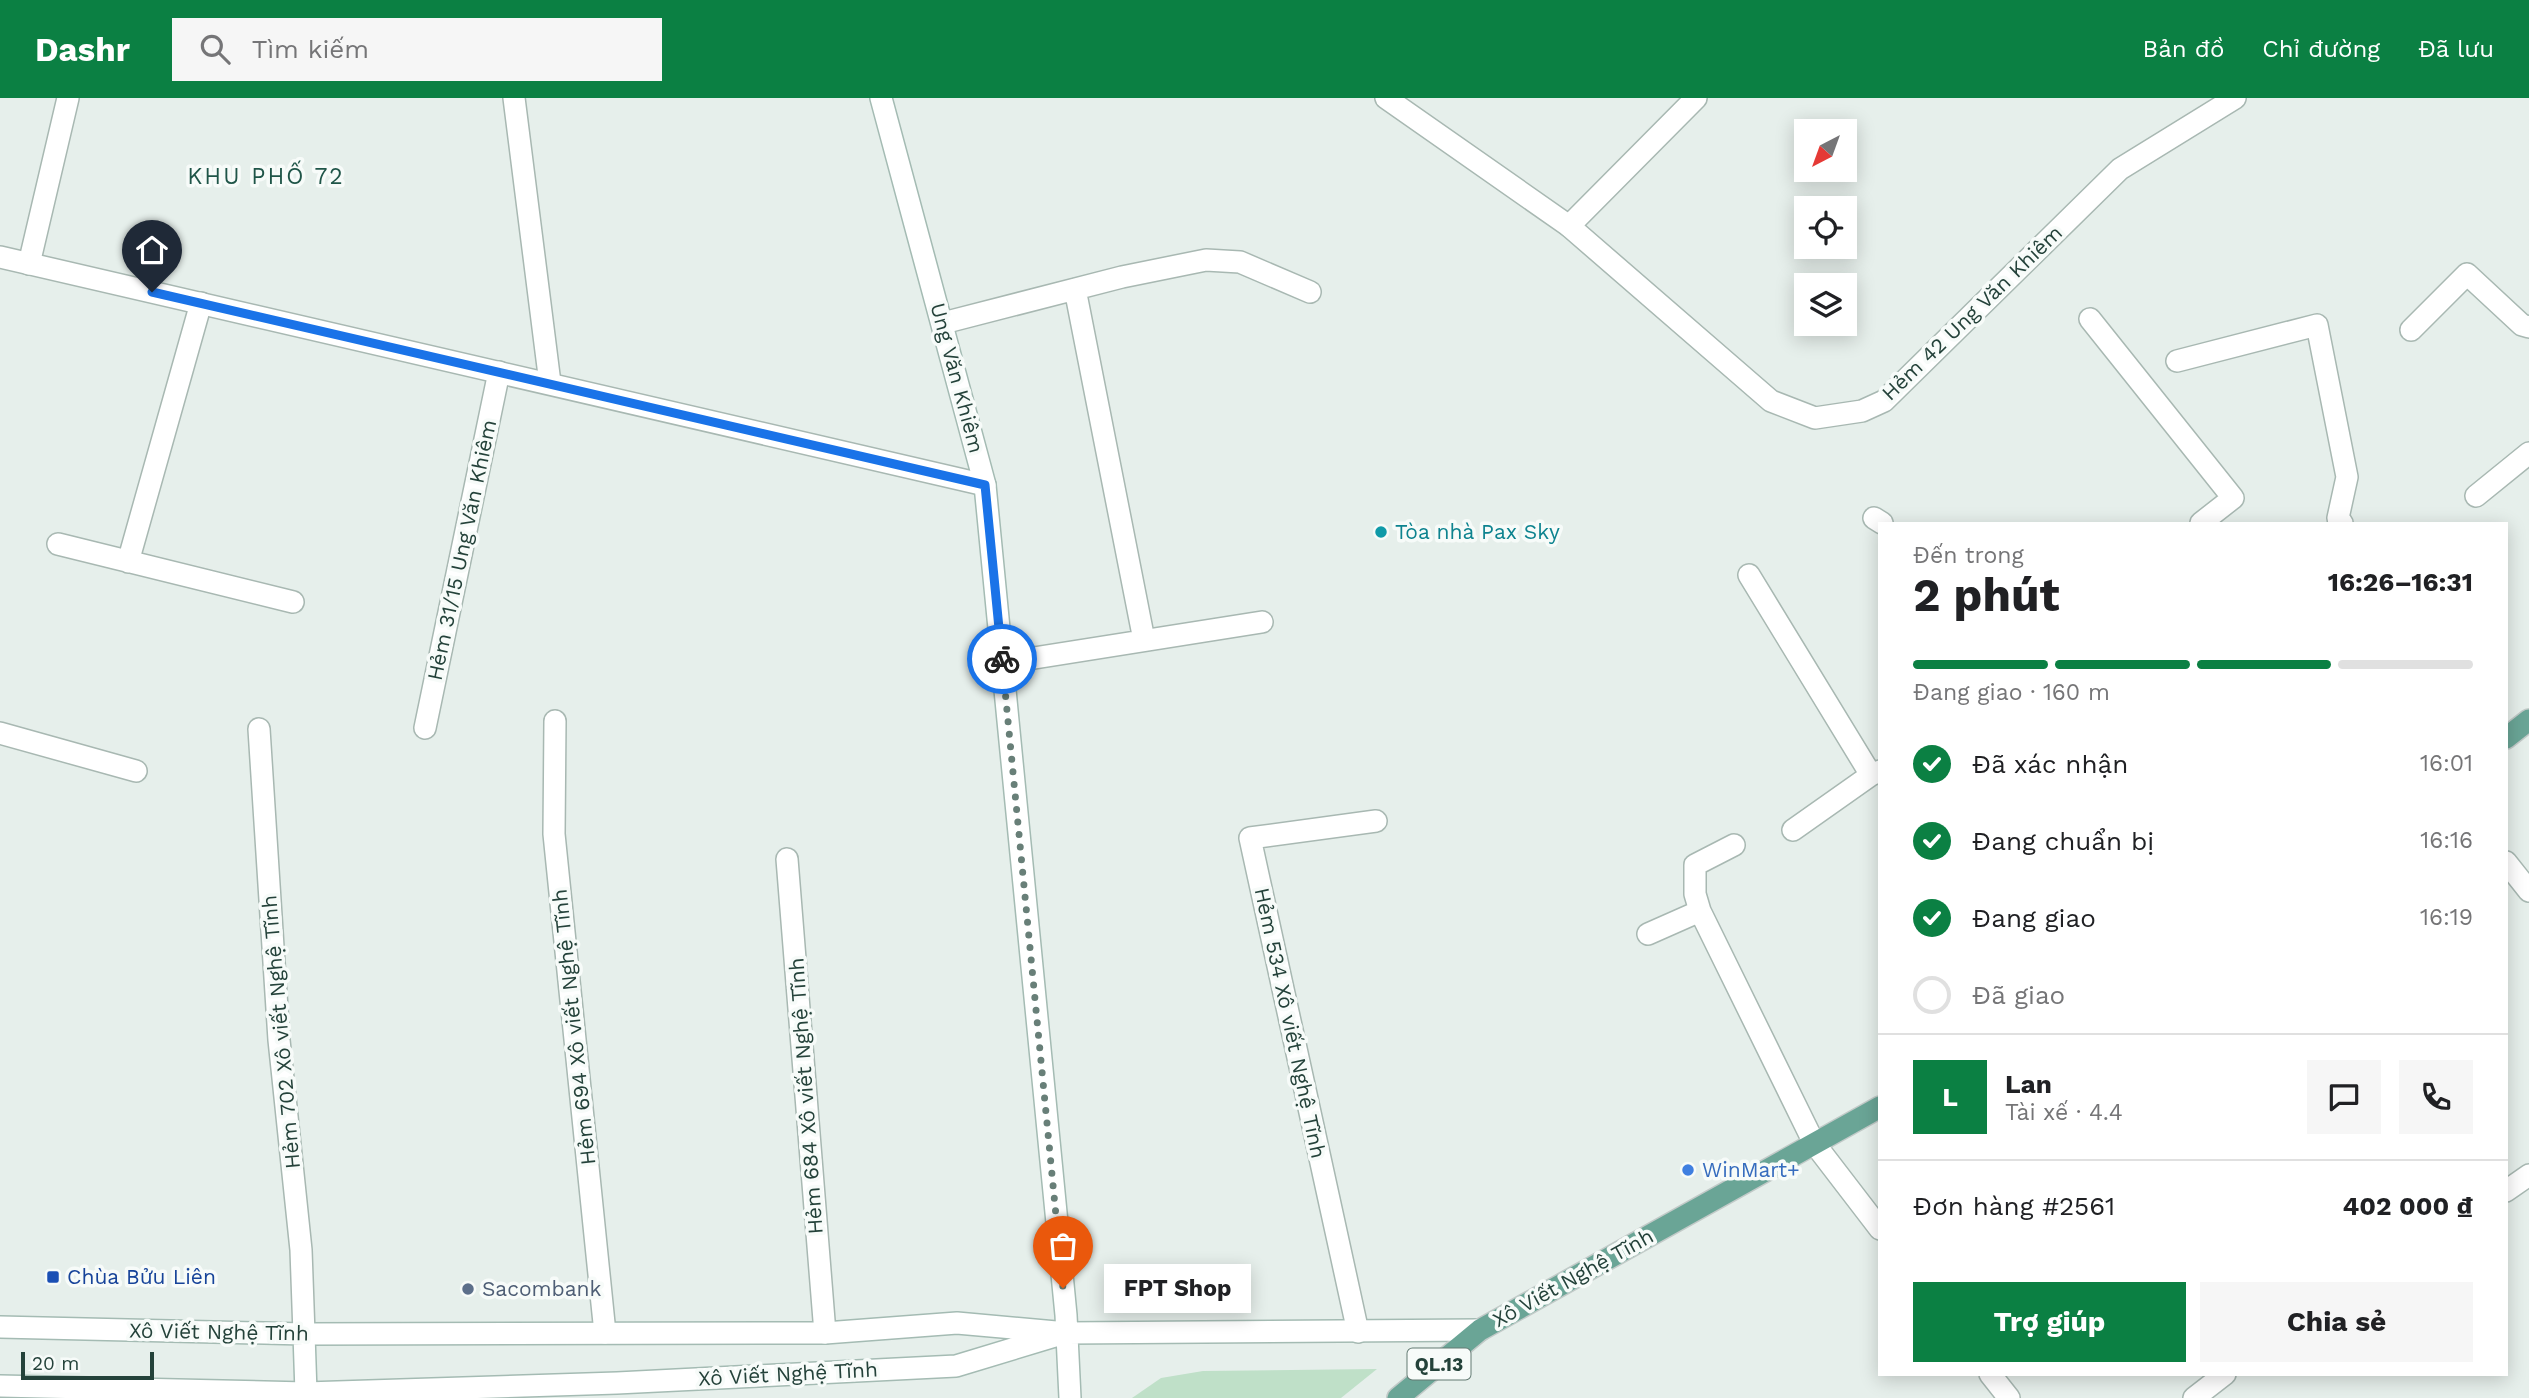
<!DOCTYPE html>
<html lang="vi">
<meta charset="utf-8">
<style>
:root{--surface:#fff;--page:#f6f6f6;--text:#202124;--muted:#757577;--line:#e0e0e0;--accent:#0b8043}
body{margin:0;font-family:"Work Sans",sans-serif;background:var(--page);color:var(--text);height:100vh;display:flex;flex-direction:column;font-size:26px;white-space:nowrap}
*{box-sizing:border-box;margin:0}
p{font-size:23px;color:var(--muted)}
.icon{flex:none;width:38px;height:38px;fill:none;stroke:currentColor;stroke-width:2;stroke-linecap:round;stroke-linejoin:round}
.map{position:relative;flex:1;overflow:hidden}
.sheet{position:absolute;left:1878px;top:424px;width:630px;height:854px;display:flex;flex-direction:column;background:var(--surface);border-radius:0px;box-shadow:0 4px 18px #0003}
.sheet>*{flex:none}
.needle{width:46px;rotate:221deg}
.fabs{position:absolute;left:1794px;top:21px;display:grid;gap:14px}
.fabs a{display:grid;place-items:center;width:63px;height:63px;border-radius:0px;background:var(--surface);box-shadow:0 4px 18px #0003;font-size:35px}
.scale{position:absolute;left:21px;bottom:18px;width:133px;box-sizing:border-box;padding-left:7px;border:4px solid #24423a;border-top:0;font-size:19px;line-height:24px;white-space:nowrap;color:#24423a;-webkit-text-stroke:5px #f7fbf9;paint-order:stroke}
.pin{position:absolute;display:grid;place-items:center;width:60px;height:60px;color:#fff;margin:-72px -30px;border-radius:50% 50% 50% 0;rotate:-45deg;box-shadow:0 0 7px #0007}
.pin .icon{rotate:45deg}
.courier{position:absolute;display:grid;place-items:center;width:70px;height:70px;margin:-35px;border:5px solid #1a73e8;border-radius:50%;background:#fff;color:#222;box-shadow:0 2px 9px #0007}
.bubble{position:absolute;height:49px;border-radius:0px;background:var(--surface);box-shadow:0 4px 18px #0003;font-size:23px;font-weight:700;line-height:49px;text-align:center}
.overview em{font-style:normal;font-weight:700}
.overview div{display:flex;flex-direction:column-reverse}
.overview{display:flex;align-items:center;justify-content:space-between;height:119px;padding:0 35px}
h1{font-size:46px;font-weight:700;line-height:52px}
.bar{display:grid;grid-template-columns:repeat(4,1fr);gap:10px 7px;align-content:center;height:84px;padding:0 35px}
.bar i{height:9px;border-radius:5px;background:var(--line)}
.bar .active{background:var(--accent)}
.bar p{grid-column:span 4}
.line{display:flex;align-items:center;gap:18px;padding:0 35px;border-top:2px solid var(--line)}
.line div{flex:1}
.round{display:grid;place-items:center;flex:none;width:74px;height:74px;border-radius:0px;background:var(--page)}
ol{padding:0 35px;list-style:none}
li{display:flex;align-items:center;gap:21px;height:77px}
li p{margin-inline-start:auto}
li .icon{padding:7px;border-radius:50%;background:var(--accent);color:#fff;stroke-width:4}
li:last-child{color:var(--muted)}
li i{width:38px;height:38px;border:4px solid var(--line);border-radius:50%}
.cta{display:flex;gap:14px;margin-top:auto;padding:14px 35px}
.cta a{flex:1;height:80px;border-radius:0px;background:var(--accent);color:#fff;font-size:28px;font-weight:700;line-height:80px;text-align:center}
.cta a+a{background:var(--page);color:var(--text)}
header{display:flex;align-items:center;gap:42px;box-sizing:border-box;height:98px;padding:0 35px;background:var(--accent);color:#fff}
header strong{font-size:33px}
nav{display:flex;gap:38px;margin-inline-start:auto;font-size:24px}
.search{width:490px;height:63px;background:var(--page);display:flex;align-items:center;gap:18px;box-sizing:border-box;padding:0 24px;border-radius:0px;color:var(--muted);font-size:26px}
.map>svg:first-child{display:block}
.green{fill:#bfe0c8}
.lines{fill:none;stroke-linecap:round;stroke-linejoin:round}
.lane-casing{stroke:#a8b8b2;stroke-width:24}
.street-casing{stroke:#a8b8b2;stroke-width:24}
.secondary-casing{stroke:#a4bbb3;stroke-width:24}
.primary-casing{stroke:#c2cac8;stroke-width:24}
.lane{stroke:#fff;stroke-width:21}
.street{stroke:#fff;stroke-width:21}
.secondary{stroke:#fff;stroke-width:21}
.primary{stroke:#6aa596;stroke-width:21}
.done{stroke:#687f78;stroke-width:7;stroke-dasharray:0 12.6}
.route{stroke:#1a73e8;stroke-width:9}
.culture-dot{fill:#0f9aa8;stroke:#f7fbf9;stroke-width:2.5}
.shop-dot{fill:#3f7fe0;stroke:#f7fbf9;stroke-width:2.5}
.transit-dot{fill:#1a4fb4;stroke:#f7fbf9;stroke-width:2.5}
.service-dot{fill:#5c6f8a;stroke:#f7fbf9;stroke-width:2.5}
.labels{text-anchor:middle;stroke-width:7;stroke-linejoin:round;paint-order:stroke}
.shield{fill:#f7fbf9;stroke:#637a73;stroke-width:2}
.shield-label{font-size:19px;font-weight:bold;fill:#24423a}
.street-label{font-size:21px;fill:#24423a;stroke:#f7fbf9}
.culture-label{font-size:21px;fill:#0d838f;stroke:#f7fbf9;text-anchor:start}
.shop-label{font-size:21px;fill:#366cbe;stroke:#f7fbf9;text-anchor:start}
.transit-label{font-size:21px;fill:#164399;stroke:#f7fbf9;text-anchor:start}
.service-label{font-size:21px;fill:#4e5e75;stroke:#f7fbf9;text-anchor:start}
.neighbourhood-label{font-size:23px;letter-spacing:2px;fill:#1f5548;stroke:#f7fbf9}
</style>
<header>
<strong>Dashr</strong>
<div class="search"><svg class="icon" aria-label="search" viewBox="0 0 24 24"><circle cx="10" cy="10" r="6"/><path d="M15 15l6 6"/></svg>Tìm kiếm</div>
<nav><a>Bản đồ</a><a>Chỉ đường</a><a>Đã lưu</a></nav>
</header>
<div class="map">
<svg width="2529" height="1300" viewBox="0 0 2529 1300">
<rect width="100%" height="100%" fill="#e6efeb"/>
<path class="green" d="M1377 1271 1341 1300H1132L1161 1280 1203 1273Z"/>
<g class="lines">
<g class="lane-casing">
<path id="lane" d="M514 0 550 285
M1569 128 1696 0
M29 166 68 0
M1075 191 1144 542
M2090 221 2233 400 2201 425
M943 225 1122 179 1206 162 1240 164 1310 194
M2411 232 2467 176 2522 227 2529 229
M2177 263 2317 227 2347 379 2338 420 2342 425
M2476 398 2529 355
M1874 420 1882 425
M58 446 293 504
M128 464 201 205
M1749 477 1871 677 1880 673
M1002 565 1262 524
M555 623 554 736 605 1235
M425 630 499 274
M259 631 279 942 301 1152 304 1236
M0 635 136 673
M1793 732 1871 677
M787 761 825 1235
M2506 764 2529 793
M1700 813 1695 796V767L1734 747
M1648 836 1700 813 1814 1045
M2506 1093 2529 1077
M1358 1234 1250 740 1376 723
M2194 1300 2225 1276"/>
</g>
<g class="street-casing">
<path id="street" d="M1386 0 1569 128 1771 303 1815 320 1862 313 1884 303 2120 71 2235 0
M0 159 985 387
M1814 1045 1880 1131
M1990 1276 2009 1300"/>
</g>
<g class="secondary-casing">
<path id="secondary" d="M881 0 985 387 1066 1217 1070 1300
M0 1229 304 1236 825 1235 957 1225 1067 1235 1480 1232
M304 1236 306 1295
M0 1288 306 1295 617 1285 956 1268 1055 1238"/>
</g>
<g class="primary-casing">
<path id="primary" d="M2506 640 2529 622
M1398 1300 1480 1232 1880 1009"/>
</g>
<use href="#lane" class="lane"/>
<use href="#street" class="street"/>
<use href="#secondary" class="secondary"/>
<use href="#primary" class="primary"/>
</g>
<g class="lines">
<path class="done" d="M1002 561 1063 1190"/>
<path class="route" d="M152 194 985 387 1002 561"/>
</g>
<circle class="culture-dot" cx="1381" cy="434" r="7"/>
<circle class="shop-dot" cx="1688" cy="1072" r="7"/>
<rect class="transit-dot" x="46" y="1172" width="14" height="14" rx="3.5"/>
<circle class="service-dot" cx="468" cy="1191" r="7"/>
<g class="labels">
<rect class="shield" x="1407.5" y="1250.5" width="63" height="31" rx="5"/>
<g class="shield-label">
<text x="1439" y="1273">QL.13</text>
</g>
<g class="street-label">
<text transform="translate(1972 215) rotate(-44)" y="7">Hẻm 42 Ung Văn Khiêm</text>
<text transform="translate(957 280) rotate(75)" y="7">Ung Văn Khiêm</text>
<text transform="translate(462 452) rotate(-78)" y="7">Hẻm 31/15 Ung Văn Khiêm</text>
<text transform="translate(1290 925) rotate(78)" y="7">Hẻm 534 Xô viết Nghệ Tĩnh</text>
<text transform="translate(574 929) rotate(-96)" y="7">Hẻm 694 Xô viết Nghệ Tĩnh</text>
<text transform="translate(281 934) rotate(-95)" y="7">Hẻm 702 Xô viết Nghệ Tĩnh</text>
<text transform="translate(806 998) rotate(-94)" y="7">Hẻm 684 Xô viết Nghệ Tĩnh</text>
<text transform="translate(1573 1180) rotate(-29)" y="7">Xô Viết Nghệ Tĩnh</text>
<text transform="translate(219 1234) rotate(1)" y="7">Xô Viết Nghệ Tĩnh</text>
<text transform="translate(788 1276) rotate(-3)" y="7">Xô Viết Nghệ Tĩnh</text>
</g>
<g class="culture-label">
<text x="1395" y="441">Tòa nhà Pax Sky</text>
</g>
<g class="shop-label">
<text x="1702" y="1079">WinMart+</text>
</g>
<g class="transit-label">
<text x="67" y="1186">Chùa Bửu Liên</text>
</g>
<g class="service-label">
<text x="482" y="1198">Sacombank</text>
</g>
<g class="neighbourhood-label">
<text x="266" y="86">KHU PHỐ 72</text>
</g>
</g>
</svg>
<div class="fabs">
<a><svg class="needle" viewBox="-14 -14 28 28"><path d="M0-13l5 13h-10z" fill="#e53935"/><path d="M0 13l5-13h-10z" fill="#757577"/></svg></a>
<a><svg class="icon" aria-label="locate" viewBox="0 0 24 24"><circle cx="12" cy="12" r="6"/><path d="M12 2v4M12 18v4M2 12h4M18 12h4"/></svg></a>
<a><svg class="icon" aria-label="layers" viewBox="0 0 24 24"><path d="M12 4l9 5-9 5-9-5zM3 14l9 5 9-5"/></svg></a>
</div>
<div class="scale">20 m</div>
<div class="pin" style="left:1063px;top:1190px;background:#ea580c"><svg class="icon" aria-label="bag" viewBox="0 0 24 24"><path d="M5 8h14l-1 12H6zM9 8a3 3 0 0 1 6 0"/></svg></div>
<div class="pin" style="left:152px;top:194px;background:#1f2937"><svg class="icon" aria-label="home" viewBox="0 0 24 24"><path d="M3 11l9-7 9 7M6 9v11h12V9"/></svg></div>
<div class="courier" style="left:1002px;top:561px"><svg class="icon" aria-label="bike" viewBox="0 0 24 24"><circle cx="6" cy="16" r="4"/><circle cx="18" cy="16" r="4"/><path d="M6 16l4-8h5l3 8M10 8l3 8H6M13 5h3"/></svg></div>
<div class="bubble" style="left:1104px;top:1166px;width:147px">FPT Shop</div>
<section class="sheet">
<div class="overview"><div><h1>2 phút</h1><p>Đến trong</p></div><em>16:26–16:31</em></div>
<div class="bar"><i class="active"></i><i class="active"></i><i class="active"></i><i></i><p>Đang giao · 160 m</p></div>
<ol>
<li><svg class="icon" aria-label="check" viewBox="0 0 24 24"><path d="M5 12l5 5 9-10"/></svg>Đã xác nhận<p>16:01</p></li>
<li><svg class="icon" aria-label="check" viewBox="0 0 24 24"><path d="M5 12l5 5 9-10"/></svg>Đang chuẩn bị<p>16:16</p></li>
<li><svg class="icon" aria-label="check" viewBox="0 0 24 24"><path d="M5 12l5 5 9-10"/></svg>Đang giao<p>16:19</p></li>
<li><i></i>Đã giao</li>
</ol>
<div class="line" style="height:126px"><b class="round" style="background:var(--accent);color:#fff">L</b><div><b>Lan</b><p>Tài xế · 4.4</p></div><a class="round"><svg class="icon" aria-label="chat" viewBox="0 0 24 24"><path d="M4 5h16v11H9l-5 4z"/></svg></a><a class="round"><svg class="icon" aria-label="phone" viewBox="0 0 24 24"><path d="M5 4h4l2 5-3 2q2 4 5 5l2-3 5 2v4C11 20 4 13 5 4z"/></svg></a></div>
<div class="line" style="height:91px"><div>Đơn hàng #2561</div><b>402 000 ₫</b></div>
<div class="cta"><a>Trợ giúp</a><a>Chia sẻ</a></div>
</section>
</div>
